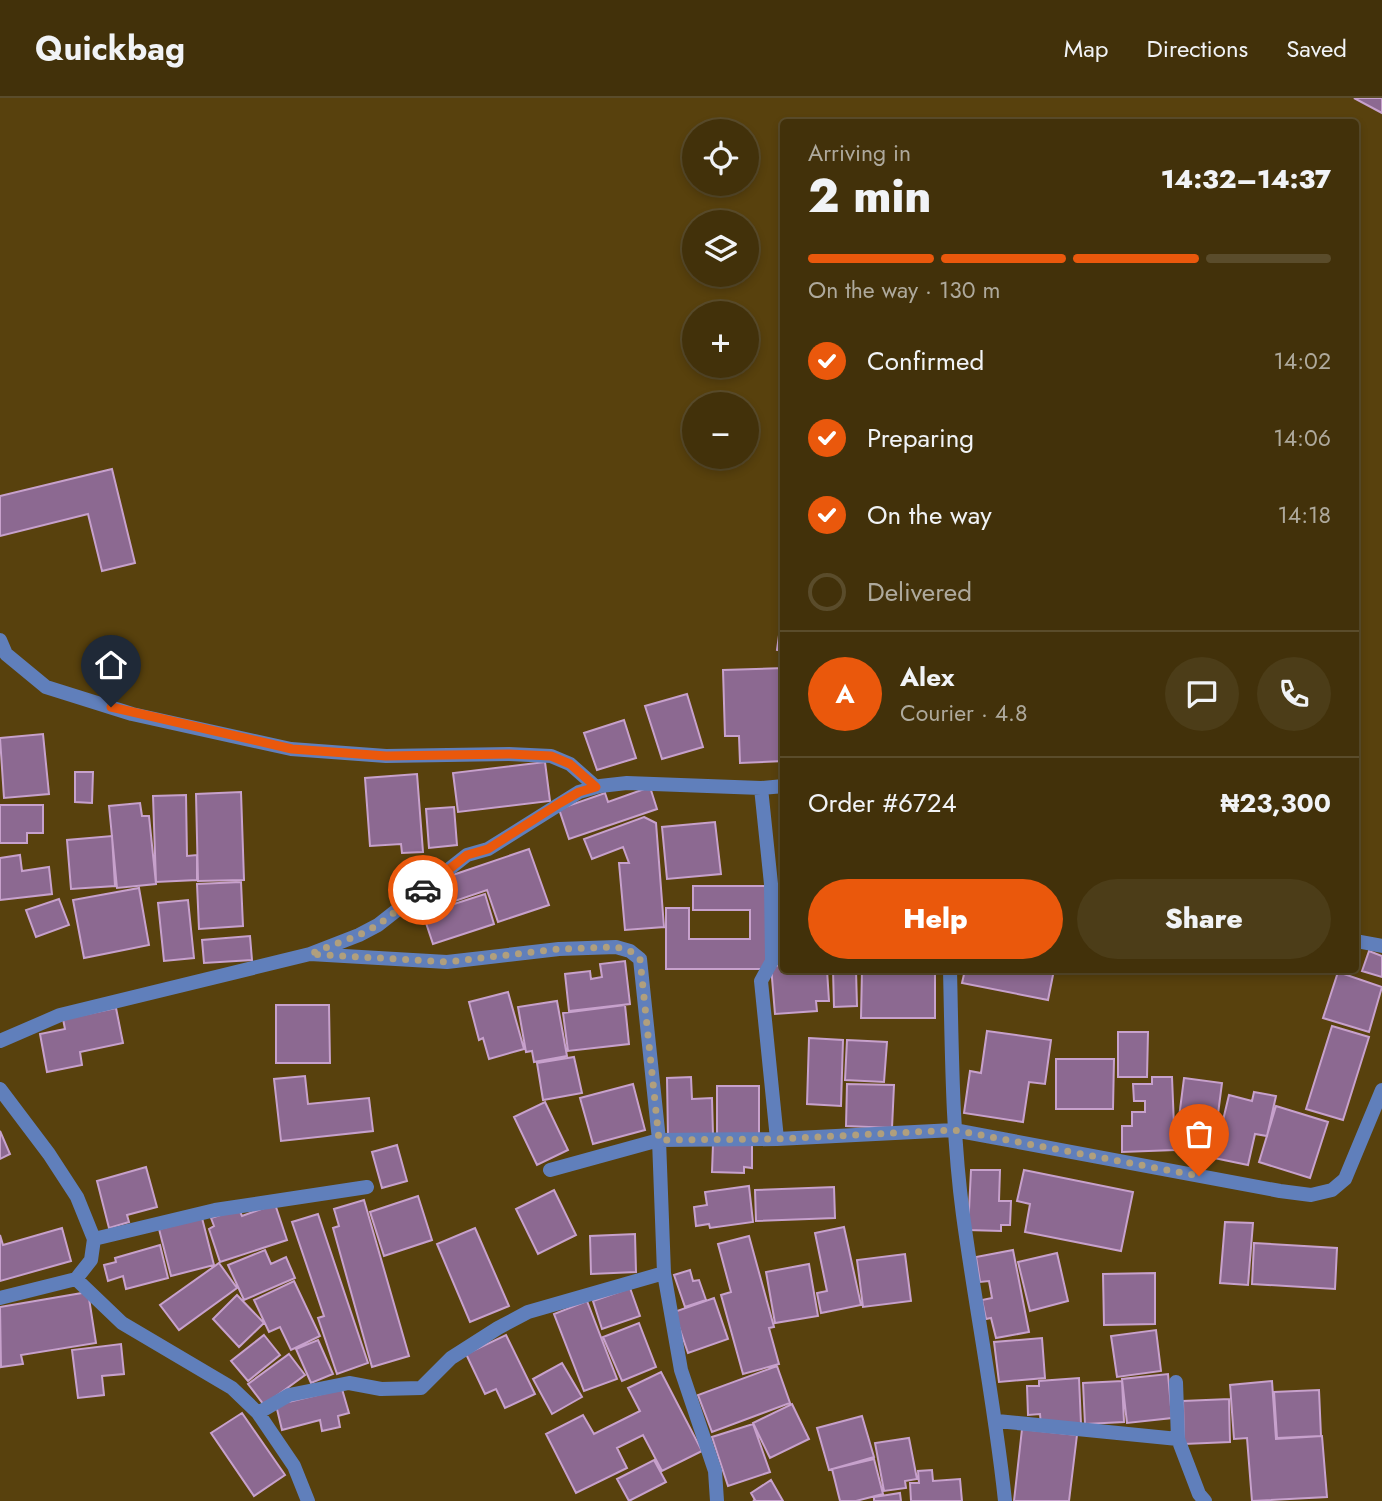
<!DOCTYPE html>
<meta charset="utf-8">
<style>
:root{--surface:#42310a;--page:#4c3d18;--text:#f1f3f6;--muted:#aea99c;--line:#5a4c2b;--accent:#ea580c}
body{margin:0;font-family:Jost,sans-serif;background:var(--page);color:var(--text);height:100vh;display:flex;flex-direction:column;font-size:26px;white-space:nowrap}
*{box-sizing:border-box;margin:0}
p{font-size:23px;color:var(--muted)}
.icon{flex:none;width:38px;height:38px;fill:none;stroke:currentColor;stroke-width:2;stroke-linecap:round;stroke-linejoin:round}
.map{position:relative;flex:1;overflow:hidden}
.details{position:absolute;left:780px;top:21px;width:579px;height:854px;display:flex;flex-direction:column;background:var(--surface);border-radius:7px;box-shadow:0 4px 10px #0003,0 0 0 2px var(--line)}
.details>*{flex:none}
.controls{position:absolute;left:682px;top:21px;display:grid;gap:14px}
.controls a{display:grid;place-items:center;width:77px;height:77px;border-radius:50%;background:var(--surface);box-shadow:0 4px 10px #0003,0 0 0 2px var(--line);font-size:35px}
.pin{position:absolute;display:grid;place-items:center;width:60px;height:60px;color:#fff;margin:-72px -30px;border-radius:50% 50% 50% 0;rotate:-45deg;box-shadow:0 0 7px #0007}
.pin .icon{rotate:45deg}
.courier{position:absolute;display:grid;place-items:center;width:70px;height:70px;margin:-35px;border:5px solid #ea580c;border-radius:50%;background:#fff;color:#222;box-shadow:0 2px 9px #0007}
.overview em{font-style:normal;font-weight:800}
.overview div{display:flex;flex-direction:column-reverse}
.overview{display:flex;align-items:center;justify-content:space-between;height:119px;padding:0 28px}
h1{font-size:46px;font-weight:800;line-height:52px}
.bar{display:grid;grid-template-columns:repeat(4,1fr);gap:10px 7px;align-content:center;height:84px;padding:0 28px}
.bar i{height:9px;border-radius:5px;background:var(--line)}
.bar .selected{background:var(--accent)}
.bar p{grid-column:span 4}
.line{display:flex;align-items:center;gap:18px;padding:0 28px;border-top:2px solid var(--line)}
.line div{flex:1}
.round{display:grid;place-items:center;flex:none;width:74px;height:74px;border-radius:37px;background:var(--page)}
ol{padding:0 28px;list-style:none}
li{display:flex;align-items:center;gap:21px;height:77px}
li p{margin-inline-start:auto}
li .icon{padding:7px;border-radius:50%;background:var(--accent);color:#fff;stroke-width:4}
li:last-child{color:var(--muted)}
li i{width:38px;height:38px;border:4px solid var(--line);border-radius:50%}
.action{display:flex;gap:14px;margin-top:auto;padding:14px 28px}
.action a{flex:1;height:80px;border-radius:42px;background:var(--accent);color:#fff;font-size:28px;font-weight:800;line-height:80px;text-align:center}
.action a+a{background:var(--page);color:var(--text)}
header{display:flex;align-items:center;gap:42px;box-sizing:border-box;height:98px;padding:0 35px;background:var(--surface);border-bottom:2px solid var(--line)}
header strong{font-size:33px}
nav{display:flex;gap:38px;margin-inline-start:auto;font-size:24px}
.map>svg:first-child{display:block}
.building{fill:#8c6991;stroke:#c7a1cc;stroke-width:2}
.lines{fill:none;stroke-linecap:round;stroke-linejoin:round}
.minor{stroke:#607fbb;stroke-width:14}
.done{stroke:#b09f7d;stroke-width:7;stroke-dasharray:0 12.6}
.route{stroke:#ea580c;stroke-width:9}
</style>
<header>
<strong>Quickbag</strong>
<nav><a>Map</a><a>Directions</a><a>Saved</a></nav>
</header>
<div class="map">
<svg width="1382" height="1403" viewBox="0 0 1382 1403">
<rect width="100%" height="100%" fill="#58410d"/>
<path class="building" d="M1354 0H1382V15Z
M112 371 135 465 102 473 88 416 0 438V398Z
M782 515H784V553L777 552Z
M784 570V663L740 665 739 638H725L723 572Z
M687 596 703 649 662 661 645 608Z
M624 622 636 660 597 672 584 635Z
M43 636 49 696 4 700 0 640Z
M545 664 550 703 458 714 453 675Z
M75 674H93L92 705 75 704Z
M417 676 423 754 402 755 401 746 370 748 365 680Z
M650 689 657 711 569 741 559 711 605 695 608 704Z
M241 694 244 782 198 783 196 696Z
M186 697 187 758 197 757V782L156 784 153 698Z
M140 705 142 718H149L156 786 117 790 109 708Z
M0 707H43V735H27V745H0Z
M454 709 457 747 429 750 426 711Z
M644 719 656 725 664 829 625 832 619 765H629L623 749 592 761 584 741Z
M715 724 721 776 667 781 662 729Z
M112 738 115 788 71 791 67 742Z
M529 751 549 807 498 824 487 792 452 804 444 780Z
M20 757 22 773 49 769 52 796 0 802V760Z
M241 784 243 828 199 831 197 786Z
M693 788H766V871H666V810H689V841H750V812H693Z
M139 790 149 847 84 860 73 802Z
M485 796 494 826 433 846 423 816Z
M59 801 69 827 36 839 26 812Z
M188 802 194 860 164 863 158 805Z
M250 838 252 862 204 865 202 842Z
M1369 853 1382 858V879L1362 873Z
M625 863 630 906 569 913 565 876 590 873 591 881 602 879 600 866Z
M784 867V872H827L829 903H816L817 913 775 916 771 868Z
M833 872H856L857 908 834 909Z
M862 872H935V920H861Z
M965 872H1054L1048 902 962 885Z
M1338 874 1382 889 1369 934 1323 920Z
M508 894 524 951 489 961 483 940 479 942 469 904Z
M557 903 567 958 534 964 532 953 526 954 518 909Z
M276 907H329L330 965H276Z
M625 907 629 946 568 953 563 915Z
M116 910 123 945 80 954 82 967 47 974 40 936 65 931 63 921Z
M1332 928 1369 939 1343 1022 1306 1011Z
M987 933 1051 942 1045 986 1029 984 1023 1024 964 1015 970 973 981 975Z
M1118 934H1148L1147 979H1118Z
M809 940 843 942 841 1008 807 1006Z
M847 942 887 944 884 984 845 982Z
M574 959 582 995 543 1002 537 965Z
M1056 961H1114L1113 1011H1056Z
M305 978 308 1006 369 1000 373 1033 281 1043 274 981Z
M691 979 692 1001 712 1000 713 1037 668 1039 667 980Z
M1152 979H1172L1175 1052 1122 1054V1028H1132V1014H1145V1003H1134L1133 986H1152Z
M1184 980 1222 985 1213 1055 1175 1051Z
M633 986 645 1032 593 1046 580 1000Z
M847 986 894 987 892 1030 846 1028Z
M717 988H759V1036H717Z
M1254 994 1276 998 1267 1038 1255 1036 1248 1067 1214 1060 1229 997 1252 1003Z
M545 1004 568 1052 537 1067 514 1019Z
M1276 1008 1328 1024 1310 1080 1259 1064Z
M0 1033 10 1056 0 1061Z
M713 1046 752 1047V1070L744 1069V1075L712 1074Z
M397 1047 407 1083 382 1090 372 1054Z
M146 1069 157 1109 127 1117 129 1124 109 1130 97 1083Z
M971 1072H1000L999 1103H1011L1010 1127H1001V1133L968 1132Z
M1024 1072 1133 1094 1121 1153 1025 1134 1030 1106 1017 1103Z
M749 1088 753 1124 710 1130 709 1126 696 1128 694 1109 707 1107 705 1094Z
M834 1089 835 1120 756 1123 755 1092Z
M554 1092 576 1137 538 1156 516 1111Z
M418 1098 432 1142 384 1158 370 1114Z
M364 1102 409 1258 372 1269 333 1130 339 1128 334 1111Z
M275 1106 287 1142 220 1164 209 1131 214 1128 211 1120 239 1111 242 1118Z
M318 1116 368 1265 337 1276 318 1220 324 1218 292 1124Z
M202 1120 214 1167 171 1178 159 1131Z
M1225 1124 1253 1125 1248 1187 1220 1185Z
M844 1129 861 1207 821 1215 817 1195 827 1193 815 1135Z
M62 1130 71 1163 0 1183V1137L3 1147Z
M475 1130 509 1208 470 1224 437 1146Z
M635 1136 636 1174 591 1176 590 1138Z
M749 1138 774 1229 769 1230 779 1266 743 1276 721 1197 731 1194 718 1146Z
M1254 1145 1337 1150 1335 1191 1252 1186Z
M160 1147 168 1180 126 1191 123 1178 108 1183 104 1167 116 1164 115 1160Z
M265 1152 271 1166 286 1159 295 1180 244 1202 228 1167Z
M1013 1152 1029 1234 996 1240 991 1220 986 1221 982 1202 992 1200 989 1183 980 1184 976 1159Z
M1057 1155 1068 1203 1030 1213 1018 1164Z
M905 1156 911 1203 863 1209 857 1162Z
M219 1165 237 1190 179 1232 160 1207Z
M809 1166 818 1218 775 1225 766 1174Z
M690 1172 693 1183 699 1182 706 1202 685 1209 674 1177Z
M1155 1175V1226L1104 1227 1103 1176Z
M294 1183 320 1238 291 1252 280 1229 269 1234 254 1202Z
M630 1190 640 1218 602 1231 593 1203Z
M88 1194 96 1245 21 1257 23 1266 1 1269 0 1209Z
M237 1197 264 1225 239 1249 213 1221Z
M714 1200 728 1241 688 1255 674 1214Z
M587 1203 617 1281 584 1293 554 1216Z
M639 1225 656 1269 622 1283 603 1239Z
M1156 1232 1161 1273 1117 1279 1111 1238Z
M264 1237 280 1257 248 1283 231 1263Z
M506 1237 535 1296 505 1310 496 1291 485 1296 466 1256Z
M1042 1240 1045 1280 999 1284 994 1244Z
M318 1242 333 1276 311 1285 296 1251Z
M121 1246 124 1276 102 1278 104 1297 78 1300 72 1252Z
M289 1256 305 1277 264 1307 248 1286Z
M562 1265 582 1299 552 1316 533 1281Z
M777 1268 790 1305 712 1334 698 1297Z
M661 1274 702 1353 662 1373 643 1337 617 1350 627 1370 576 1395 546 1336 583 1317 594 1336 640 1313 628 1290Z
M1168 1276 1172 1320 1127 1325 1122 1281Z
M1079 1280 1081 1326 1041 1328 1040 1316 1028 1317 1027 1288H1039V1283Z
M1122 1283 1124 1324 1085 1326 1083 1285Z
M1272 1283 1276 1341 1322 1338 1327 1399 1252 1403 1247 1340 1234 1341 1230 1287Z
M342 1291 349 1315 338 1318 340 1329 322 1333 320 1322 282 1332 276 1307Z
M1319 1292 1321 1338 1277 1340 1274 1294Z
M1229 1301 1230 1344 1184 1346 1183 1303Z
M792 1306 809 1341 770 1360 753 1325Z
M242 1315 285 1377 254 1398 211 1335Z
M862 1318 874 1359 829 1372 817 1330Z
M753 1326 770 1374 728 1388 712 1339Z
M1022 1331 1077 1337 1069 1403H1014Z
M909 1340 917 1381 905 1383 906 1390 884 1393 875 1345Z
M874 1361 883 1396 856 1403H840L832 1371Z
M654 1362 666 1384 629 1403 617 1381Z
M932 1372 933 1383 960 1381 962 1403H911L910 1385H919L918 1373Z
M771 1382 783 1403H753L755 1402 751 1395Z
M900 1395 901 1403H874V1399Z"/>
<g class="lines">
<path class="minor" d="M0 542 6 556 46 589 132 616 291 651 386 658 509 656 551 658 570 666 596 689
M761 690 771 786 772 863 761 883 777 1041
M1356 843 1382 848
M310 856 447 864 559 851 616 849 630 853 640 861 659 1042 664 1175 681 1272 715 1373 717 1403
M950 872C952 954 952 1036 963 1117 976 1213 995 1307 1005 1403
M0 943 60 917 310 856 359 837 378 827 467 757 488 751 579 694 600 688 627 685 761 690 784 688
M0 991 49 1056 77 1099 94 1141 91 1162 76 1181 0 1200
M550 1072 659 1042 777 1041 954 1032 1280 1093 1311 1097 1332 1092 1345 1081 1382 992
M94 1141 215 1112 367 1089
M76 1181 122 1225 232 1290 258 1315 289 1297 349 1285 381 1291 421 1290 451 1260 498 1230 528 1214 664 1175
M1176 1284 1178 1341 1199 1396 1205 1403
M258 1315 294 1368 308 1403
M997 1323 1178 1341"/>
</g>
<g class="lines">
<path class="done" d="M423 792 378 827 359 837 310 856 447 864 559 851 616 849 630 853 640 861 659 1042 777 1041 954 1032 1199 1078"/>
<path class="route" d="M111 609 292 651 386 658 509 656 551 658 570 666 596 689 579 694 560 705 488 751 467 757 423 792"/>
</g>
</svg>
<div class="controls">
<a><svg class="icon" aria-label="locate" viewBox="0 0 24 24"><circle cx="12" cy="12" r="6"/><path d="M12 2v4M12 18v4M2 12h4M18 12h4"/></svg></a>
<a><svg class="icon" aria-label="layers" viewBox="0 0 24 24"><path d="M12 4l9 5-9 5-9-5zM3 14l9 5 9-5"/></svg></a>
<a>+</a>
<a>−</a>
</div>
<div class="pin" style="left:1199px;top:1078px;background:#ea580c"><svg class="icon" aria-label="bag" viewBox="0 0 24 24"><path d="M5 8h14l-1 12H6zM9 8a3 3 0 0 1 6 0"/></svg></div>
<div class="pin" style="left:111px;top:609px;background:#1f2937"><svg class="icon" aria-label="home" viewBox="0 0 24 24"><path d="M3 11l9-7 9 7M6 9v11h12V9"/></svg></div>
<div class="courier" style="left:423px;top:792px"><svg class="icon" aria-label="car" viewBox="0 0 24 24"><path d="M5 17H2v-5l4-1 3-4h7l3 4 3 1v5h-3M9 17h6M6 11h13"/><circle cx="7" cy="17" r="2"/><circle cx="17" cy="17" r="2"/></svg></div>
<section class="details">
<div class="overview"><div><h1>2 min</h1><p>Arriving in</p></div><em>14:32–14:37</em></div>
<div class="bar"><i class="selected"></i><i class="selected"></i><i class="selected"></i><i></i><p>On the way · 130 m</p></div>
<ol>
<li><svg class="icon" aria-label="check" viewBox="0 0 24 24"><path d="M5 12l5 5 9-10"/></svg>Confirmed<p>14:02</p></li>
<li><svg class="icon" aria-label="check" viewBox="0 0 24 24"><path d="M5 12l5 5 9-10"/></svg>Preparing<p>14:06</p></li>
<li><svg class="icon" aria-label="check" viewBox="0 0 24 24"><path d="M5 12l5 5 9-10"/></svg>On the way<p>14:18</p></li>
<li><i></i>Delivered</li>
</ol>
<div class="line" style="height:126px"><b class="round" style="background:var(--accent);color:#fff">A</b><div><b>Alex</b><p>Courier · 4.8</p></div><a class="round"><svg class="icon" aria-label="chat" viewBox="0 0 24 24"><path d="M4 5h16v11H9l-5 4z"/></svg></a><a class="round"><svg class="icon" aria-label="phone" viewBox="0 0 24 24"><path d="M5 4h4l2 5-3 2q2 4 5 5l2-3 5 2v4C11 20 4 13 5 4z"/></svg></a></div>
<div class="line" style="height:91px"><div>Order #6724</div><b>₦23,300</b></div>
<div class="action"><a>Help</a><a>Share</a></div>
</section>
</div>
